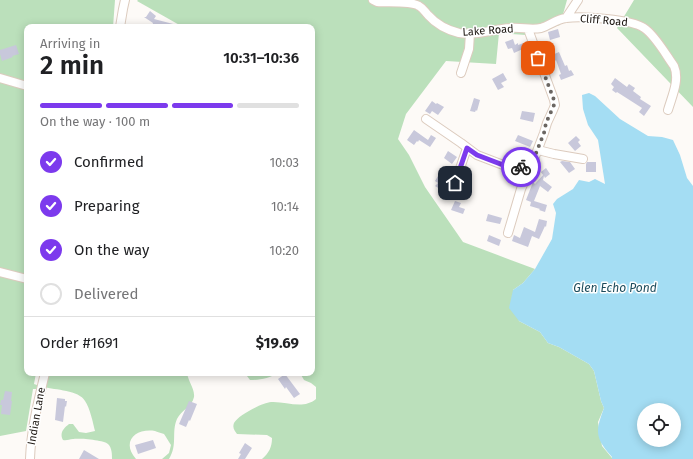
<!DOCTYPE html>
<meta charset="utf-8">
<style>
:root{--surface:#fff;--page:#f2f2f2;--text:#202124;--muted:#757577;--line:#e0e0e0;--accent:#7c3aed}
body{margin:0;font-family:"Fira Sans",sans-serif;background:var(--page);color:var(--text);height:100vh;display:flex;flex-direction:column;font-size:15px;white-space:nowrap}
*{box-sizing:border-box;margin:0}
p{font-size:13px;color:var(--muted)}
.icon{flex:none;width:22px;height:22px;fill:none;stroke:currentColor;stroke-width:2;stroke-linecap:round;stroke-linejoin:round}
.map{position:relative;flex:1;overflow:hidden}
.details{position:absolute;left:24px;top:24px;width:291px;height:352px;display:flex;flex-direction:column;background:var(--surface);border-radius:8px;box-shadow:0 2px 10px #0003}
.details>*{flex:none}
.controls{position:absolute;left:637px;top:403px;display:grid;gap:8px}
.controls a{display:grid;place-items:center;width:44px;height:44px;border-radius:50%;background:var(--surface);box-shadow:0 2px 10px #0003;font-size:20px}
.pin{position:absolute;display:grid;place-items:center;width:34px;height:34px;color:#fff;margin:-17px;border-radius:8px;box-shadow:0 2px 6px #0006}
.courier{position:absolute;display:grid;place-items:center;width:40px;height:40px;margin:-20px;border:3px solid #7c3aed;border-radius:50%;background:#fff;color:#222;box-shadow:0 1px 5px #0007}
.summary em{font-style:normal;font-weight:600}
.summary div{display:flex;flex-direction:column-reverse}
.summary{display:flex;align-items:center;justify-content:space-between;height:68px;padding:0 16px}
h1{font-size:26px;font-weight:600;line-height:30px}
.bar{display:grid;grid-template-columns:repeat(4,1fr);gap:6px 4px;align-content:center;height:48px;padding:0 16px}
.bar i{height:5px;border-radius:3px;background:var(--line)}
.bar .current{background:var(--accent)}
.bar p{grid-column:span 4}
.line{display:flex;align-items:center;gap:10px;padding:0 16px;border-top:1px solid var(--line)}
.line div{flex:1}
ol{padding:0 16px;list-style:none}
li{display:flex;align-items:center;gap:12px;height:44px}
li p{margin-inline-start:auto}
li .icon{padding:4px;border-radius:50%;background:var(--accent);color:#fff;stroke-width:4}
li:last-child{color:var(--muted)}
li i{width:22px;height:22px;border:2px solid var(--line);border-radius:50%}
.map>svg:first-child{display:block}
.green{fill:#bbe0bb}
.water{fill:#a4ddf3;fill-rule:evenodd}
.building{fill:#c8c8db}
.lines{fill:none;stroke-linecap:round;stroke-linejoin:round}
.minor-casing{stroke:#dccbbe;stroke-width:10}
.minor{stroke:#fff;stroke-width:8}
.done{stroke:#6b6662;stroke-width:4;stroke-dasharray:0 7.2}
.route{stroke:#7c3aed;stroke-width:5}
.labels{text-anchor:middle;stroke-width:3;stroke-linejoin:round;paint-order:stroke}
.street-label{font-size:11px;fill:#1d1712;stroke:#fff}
.water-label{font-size:12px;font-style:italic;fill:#1b4b5b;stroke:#fff}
</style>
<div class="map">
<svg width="693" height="459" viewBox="0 0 693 459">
<rect width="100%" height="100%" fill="#fdfaf7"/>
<path class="green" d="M0 0H115L113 27H27V373H36L34 384 37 385 38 389H33L26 431 0 436Z
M138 0H567L560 25 526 35 499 33 496 64 446 61 406 114 398 139 409 155 425 187 463 242 535 269 523 283 513 290 519 321 540 332 548 343 559 347 589 364 594 371 601 401 604 408 598 422 602 446 612 458V459H262C269 453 272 447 272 438L267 435 237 434C235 431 232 428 234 423 238 415 262 403 271 402 286 401 303 410 316 399V387L311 383 304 380 300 373H312V27H183L137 1Z
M634 0H693V107L617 28Z
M45 373H187C188 381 195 389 194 397 192 407 181 410 177 419 171 433 178 444 169 459H162L169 453 171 445C169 442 166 437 164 434 161 433 157 432 155 431 135 428 121 442 136 459H112C112 454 112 448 108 444 104 440 79 438 73 439 69 439 67 441 63 440 59 433 64 428 69 424H73L79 432 86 433 95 431C93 423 90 408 85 401 79 390 55 390 44 387Z
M247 373H279C269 378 261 380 250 380L247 376Z"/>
<path class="water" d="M589 93 595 96 620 119 648 136 662 137 673 140 680 155 687 178 693 186V459H612V457C595 438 595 432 604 408L601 401 594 371 589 364 559 347 548 343 540 332 519 321 509 308 513 290 523 283 535 269 552 239 556 213 553 204 557 199 573 189 579 180 589 182 595 179 605 184 598 140 588 125 583 109 582 95ZM644 410H674V440H644Z"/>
<path class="building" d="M150 11 156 16 154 19 177 25V27H152L153 23 144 17H146Z
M558 29 560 37 550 40 548 32Z
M513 39 515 45 518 43V45L524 43 525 48 514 53 512 48 508 49 505 42Z
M16 45 19 54 12 56 13 57 2 61 0 54V50Z
M559 52 565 66 567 65 569 71 571 70 574 75 561 80 559 75 561 74 556 60 555 61 552 55Z
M503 73 507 80 501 83 504 87 498 90 492 79Z
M615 78 627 87 629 84 635 88 633 91 641 97 640 99 651 106 644 116 639 112 642 108 617 92 616 93 612 90 614 87 611 84Z
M474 98 480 100 477 111 476 110 475 112 470 111Z
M432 101 436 104 437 103 444 107 438 115 432 111 430 114 425 111Z
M522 111 535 113 533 122 520 119Z
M414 130 428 140 431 135 436 138 430 147 419 140 418 142 417 141 414 145 407 140Z
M518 135 533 141 530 147 515 141Z
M576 136 580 140 578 142 581 146 575 151 568 143Z
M448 151 457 157 452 164 444 158Z
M562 161 570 162 575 169 569 173 560 162Z
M587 162H596V172H586V164Z
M546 168 550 174 545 178 544 176 543 180 552 187 548 192 540 186 534 201 547 205 545 212 539 210 540 209 530 206 531 202 526 200 533 182 535 184 543 175 541 172Z
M438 176 449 184 446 189 442 186 440 189 435 186 438 183 435 181Z
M455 201 461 203 459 207 465 209 463 214 451 210Z
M488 214 502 218 500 224 486 221Z
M539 219 547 221 546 227 545 226 539 239 532 236 528 247 512 241 514 235 520 238 524 227 535 232Z
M489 235 501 240 499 246 487 241Z
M285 374 300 394 294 398 286 387 285 389 278 379Z
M5 391 12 392 11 401H12L10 415 1 414 2 405H0L1 400H3Z
M57 398 65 399V401H67L66 407 65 406 63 422 55 420Z
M189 401 197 404 190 421 189 420 186 427 179 424Z
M153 440 156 448 138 454 135 445Z
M245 443 252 448 245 459H238L241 454 239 453Z
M84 450 99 459H79Z"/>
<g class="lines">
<g class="minor-casing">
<path id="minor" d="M373 0 377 2C388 3 411 1 419 6 423 8 425 12 428 15 436 24 447 30 459 33 477 36 493 29 510 28 521 27 531 30 541 28 550 25 557 19 566 18 582 16 631 19 644 28 655 35 666 55 674 66 680 80 672 96 668 110
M566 18 578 0
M120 27 123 9 125 0
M461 73 469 49 470 33
M0 78 27 86
M426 119 461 143 477 155 511 168 520 167 534 158
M538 150 554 154 583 159
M455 183 467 148
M508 233 521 189 531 167 544 133 547 123 553 110 555 105 554 100 528 29
M0 272 27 279
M30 459C31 430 38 402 45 373"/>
</g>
<use href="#minor" class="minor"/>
</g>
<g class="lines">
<path class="done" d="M521 167 534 158 544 133 546 123 554 105V100L538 58"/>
<path class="route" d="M455 183 467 148 477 155 511 168 521 167"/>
</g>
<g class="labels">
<g class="street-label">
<text transform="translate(604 20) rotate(5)" y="4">Cliff Road</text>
<text transform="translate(488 30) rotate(-4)" y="4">Lake Road</text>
<text transform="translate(36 416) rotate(-80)" y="4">Indian Lane</text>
</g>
<g class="water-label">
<text x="615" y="292">Glen Echo Pond</text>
</g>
</g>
</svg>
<div class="controls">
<a><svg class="icon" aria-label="locate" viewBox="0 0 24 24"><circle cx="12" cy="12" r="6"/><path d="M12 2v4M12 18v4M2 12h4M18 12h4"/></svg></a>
</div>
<div class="pin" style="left:538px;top:58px;background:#ea580c"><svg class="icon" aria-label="bag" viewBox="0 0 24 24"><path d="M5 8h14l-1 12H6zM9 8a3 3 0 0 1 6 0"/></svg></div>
<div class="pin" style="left:455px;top:183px;background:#1f2937"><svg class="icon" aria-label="home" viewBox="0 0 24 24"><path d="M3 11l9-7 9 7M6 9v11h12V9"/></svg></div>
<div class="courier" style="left:521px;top:167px"><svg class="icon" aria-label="bike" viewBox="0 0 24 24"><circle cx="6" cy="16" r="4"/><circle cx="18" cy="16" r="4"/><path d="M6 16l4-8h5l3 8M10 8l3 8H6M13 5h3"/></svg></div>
<section class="details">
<div class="summary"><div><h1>2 min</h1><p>Arriving in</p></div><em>10:31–10:36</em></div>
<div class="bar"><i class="current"></i><i class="current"></i><i class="current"></i><i></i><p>On the way · 100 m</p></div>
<ol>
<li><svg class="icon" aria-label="check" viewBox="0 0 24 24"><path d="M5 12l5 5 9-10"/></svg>Confirmed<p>10:03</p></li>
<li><svg class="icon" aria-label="check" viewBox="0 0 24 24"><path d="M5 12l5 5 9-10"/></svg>Preparing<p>10:14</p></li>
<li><svg class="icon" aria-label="check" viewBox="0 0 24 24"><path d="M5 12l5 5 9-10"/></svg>On the way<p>10:20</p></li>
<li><i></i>Delivered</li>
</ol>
<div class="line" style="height:52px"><div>Order #1691</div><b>$19.69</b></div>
</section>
</div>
